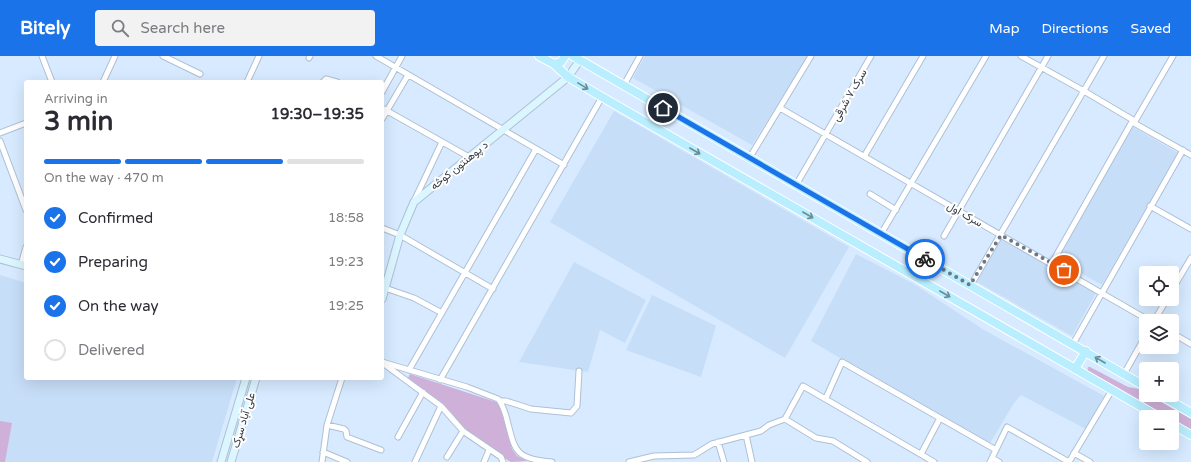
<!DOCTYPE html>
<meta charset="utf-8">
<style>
:root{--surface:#fff;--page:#f2f2f3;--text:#2b2b33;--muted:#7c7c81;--line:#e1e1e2;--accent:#1a73e8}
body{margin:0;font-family:"Varela Round",Vazirmatn,sans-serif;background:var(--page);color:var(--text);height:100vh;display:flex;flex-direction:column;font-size:15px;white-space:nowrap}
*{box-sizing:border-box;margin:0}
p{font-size:13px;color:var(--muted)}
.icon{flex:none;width:22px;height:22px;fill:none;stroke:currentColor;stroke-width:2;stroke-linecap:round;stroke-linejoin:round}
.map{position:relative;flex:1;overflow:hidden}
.drawer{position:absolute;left:24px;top:24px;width:360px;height:300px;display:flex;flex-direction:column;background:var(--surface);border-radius:4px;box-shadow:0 4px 16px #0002}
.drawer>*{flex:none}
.controls{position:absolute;left:1139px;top:210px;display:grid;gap:8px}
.controls a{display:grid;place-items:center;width:40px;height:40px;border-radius:4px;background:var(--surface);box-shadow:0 4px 16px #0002;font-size:20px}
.pin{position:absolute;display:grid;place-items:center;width:34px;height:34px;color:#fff;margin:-17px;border:2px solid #fff;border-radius:50%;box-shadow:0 1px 4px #0007}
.courier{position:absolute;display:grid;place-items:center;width:40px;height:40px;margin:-20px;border:3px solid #1a73e8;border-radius:50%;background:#fff;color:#222;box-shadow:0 1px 5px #0007}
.overview em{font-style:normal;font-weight:700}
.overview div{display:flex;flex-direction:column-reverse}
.overview{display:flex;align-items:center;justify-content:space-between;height:68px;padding:0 20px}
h1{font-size:26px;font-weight:700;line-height:30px}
.bar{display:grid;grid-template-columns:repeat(4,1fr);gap:6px 4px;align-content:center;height:48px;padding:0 20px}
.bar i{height:5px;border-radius:3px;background:var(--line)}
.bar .selected{background:var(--accent)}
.bar p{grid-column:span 4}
ol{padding:0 20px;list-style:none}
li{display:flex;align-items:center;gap:12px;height:44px}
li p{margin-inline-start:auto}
li .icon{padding:4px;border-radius:50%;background:var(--accent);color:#fff;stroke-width:4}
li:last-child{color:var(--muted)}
li i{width:22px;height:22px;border:2px solid var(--line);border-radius:50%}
header{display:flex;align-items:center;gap:24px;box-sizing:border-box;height:56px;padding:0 20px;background:var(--accent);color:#fff}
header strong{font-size:19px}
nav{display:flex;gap:22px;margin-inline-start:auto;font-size:14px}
.search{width:280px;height:36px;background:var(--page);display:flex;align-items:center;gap:10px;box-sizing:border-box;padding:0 14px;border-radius:4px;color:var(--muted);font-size:15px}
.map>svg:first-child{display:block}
.built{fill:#c7def8}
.green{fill:#ceb0d9}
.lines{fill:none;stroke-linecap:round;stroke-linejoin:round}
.street-casing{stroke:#aec0d4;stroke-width:7}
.secondary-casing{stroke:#aec0d4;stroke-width:9}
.primary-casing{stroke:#fff;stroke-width:10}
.street{stroke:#fff;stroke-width:5}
.secondary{stroke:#dcf6ff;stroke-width:7}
.primary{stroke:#b8eefe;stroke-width:8}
.oneway{stroke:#6f8b97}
.done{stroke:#6c7885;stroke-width:4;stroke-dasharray:0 7.2}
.route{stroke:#1a73e8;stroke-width:5}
.labels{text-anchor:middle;stroke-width:4;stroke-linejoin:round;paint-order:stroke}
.street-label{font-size:11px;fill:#333a43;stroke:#fff}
</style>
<header>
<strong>Bitely</strong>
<div class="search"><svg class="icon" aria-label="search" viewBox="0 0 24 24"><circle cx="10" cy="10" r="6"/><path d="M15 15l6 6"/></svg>Search here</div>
<nav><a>Map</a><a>Directions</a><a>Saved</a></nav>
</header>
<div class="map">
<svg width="1191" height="406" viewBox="0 0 1191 406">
<rect width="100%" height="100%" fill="#d7eaff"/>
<path class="built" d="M645 0H808L752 89 633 22Z
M614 55 849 191 785 302 550 166Z
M1133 71 1178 97 1102 229 1056 203Z
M1002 181 1097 235 1072 280 977 226Z
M856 198 914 228 984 274 1104 340 1086 373 1021 339 1014 347 989 389 811 285Z
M574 206 646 244 625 287 600 274 588 316 519 306Z
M0 219 26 227V322H237L212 406H0Z
M652 239 716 270 701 321 626 294Z"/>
<path class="green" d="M1088 311H1090L1128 331 1139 333 1146 339H1149L1191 363V376L1172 365V361H1165L1087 316Z
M410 318 499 347 512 393 517 400 527 405 511 406 491 394 466 376 451 356 407 324Z
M0 365 12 367 5 406H0Z"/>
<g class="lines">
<g class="street-casing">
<path id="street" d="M42 0 52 26
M163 0 200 18
M376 0 564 109
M1021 0 1084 35 1133 64 1134 67 1191 99
M309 2 310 0
M103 26 115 0
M247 26 259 0
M323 26 326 23 337 26
M624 29 640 0
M382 36 402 0
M382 52 469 101
M780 52 1150 265
M382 63 408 19
M1134 67 1173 0
M0 77 26 67
M0 85 26 154
M865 99 923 0
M750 101 811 0
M796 129 871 0
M870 138 896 154
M415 143 442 86
M1150 150 1191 173
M382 172 400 179 493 233
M881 178 986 0
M944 180 1048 0
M1052 207 1133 64
M21 209 26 191
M971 229 1104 0
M385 232 414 242 442 257
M1172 234 1191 202
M1154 265 1167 243
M1172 277 1191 288
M1073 288 1183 94
M382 306 467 331 498 343C502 347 504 354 506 360 515 394 513 403 552 406
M384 308 441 350 463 375 501 401 503 406
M409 314 536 93
M1124 318 1146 279
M440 324 602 41
M826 342 842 306 996 394
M501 345H506L531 353 571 357 577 350 579 315
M785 363 816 382 833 385 867 406
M327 369 344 373 346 375 347 381 381 394
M746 379 752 406
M398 381 423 336
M718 386 724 406
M323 396 347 406
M1074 397 1090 406
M921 398 940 362
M447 401 463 375
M992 402 999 406
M322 406 327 369 342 322
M415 406 441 350
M484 406 489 394
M629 406 654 400 694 399 712 388 761 375 769 369 785 363 803 330 934 406
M990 406 1007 371 1069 406
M1069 406 1112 334"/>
</g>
<g class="secondary-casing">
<path id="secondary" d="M0 203 26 210
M382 243 400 179 414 146 568 21 580 4
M221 406 246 322
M231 406 256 322"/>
</g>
<g class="primary-casing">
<path id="primary" d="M539 0 554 8 568 21 602 41 1159 361
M573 0 1146 331
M554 8 561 6 565 0
M1075 313 1086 295
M1160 339 1191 357
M1172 368 1191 379"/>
</g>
<use href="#street" class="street"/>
<use href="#secondary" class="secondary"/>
<use href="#primary" class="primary"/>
</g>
<defs><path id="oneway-shaft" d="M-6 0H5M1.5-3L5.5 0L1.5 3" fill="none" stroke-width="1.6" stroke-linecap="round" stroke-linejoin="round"/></defs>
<g class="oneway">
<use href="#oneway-shaft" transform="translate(583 30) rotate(31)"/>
<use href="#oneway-shaft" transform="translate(695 95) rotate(30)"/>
<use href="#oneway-shaft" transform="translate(808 159) rotate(30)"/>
<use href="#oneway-shaft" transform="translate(945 238) rotate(30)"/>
<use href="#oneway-shaft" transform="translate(1100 304) rotate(-150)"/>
</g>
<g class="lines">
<path class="done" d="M925 203 970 229 1001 179 1064 214"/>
<path class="route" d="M663 52 925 203"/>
</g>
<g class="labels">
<g class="street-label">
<text transform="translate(849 39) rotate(-60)" y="4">سرک ۷ شرقی</text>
<text transform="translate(459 109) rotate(-39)" y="4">د پوهنتون کوڅه</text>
<text transform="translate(965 158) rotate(30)" y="4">سرک‌ اول</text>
<text transform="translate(243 364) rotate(-73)" y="4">علی آباد سړک</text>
</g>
</g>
</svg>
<div class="controls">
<a><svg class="icon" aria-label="locate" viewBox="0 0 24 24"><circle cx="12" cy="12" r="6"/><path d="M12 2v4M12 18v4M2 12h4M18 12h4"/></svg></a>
<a><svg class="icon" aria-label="layers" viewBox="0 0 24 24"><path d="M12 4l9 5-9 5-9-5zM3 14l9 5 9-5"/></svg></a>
<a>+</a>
<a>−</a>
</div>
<div class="pin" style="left:1064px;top:214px;background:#ea580c"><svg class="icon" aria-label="bag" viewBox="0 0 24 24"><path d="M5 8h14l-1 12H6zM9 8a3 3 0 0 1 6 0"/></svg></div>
<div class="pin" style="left:663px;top:52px;background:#1f2937"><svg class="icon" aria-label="home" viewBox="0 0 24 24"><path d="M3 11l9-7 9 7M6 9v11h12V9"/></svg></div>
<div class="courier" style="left:925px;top:203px"><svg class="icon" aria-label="bike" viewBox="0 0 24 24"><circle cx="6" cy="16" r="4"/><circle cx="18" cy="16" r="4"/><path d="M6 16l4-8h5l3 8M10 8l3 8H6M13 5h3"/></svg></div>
<section class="drawer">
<div class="overview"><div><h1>3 min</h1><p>Arriving in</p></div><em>19:30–19:35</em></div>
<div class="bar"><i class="selected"></i><i class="selected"></i><i class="selected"></i><i></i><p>On the way · 470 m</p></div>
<ol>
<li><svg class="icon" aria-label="check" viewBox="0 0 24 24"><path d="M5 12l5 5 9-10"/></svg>Confirmed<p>18:58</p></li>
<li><svg class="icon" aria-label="check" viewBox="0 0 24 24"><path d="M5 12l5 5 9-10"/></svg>Preparing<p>19:23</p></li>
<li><svg class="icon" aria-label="check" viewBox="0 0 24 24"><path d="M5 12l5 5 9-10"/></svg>On the way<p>19:25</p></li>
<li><i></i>Delivered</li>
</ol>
</section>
</div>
